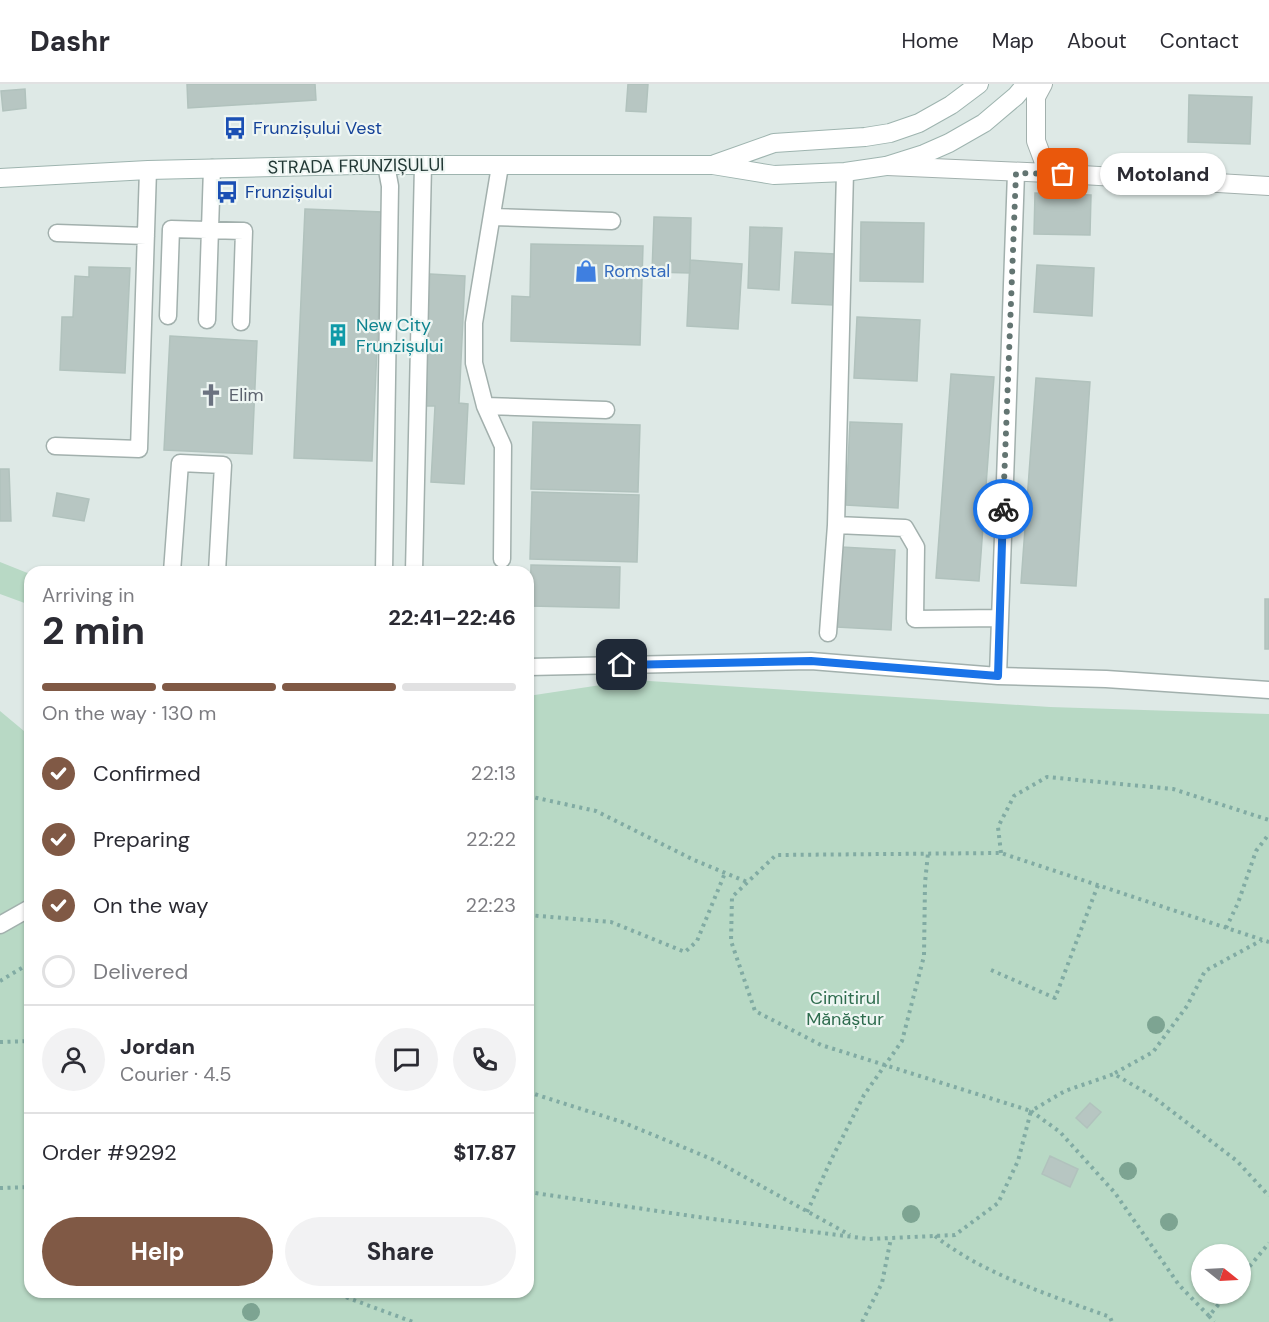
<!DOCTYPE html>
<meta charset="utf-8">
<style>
:root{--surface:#fff;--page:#f2f2f3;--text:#2b2b33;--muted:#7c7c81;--line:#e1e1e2;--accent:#805945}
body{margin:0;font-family:"DM Sans",sans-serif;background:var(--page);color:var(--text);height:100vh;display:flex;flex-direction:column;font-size:22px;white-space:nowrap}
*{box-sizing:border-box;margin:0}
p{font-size:20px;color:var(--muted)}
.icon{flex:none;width:33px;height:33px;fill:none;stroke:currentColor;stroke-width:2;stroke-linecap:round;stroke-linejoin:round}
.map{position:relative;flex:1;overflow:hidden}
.sheet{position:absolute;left:24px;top:482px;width:510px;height:732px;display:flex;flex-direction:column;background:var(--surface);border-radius:18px;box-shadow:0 2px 4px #0004}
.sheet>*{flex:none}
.needle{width:39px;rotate:108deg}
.tools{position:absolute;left:1191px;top:1160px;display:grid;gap:12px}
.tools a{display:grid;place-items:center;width:60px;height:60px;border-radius:50%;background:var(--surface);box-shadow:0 2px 4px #0004;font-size:30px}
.pin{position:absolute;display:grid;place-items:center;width:51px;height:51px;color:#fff;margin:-26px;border-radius:12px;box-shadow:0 3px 9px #0006}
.courier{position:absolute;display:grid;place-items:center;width:60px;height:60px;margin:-30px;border:4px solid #1a73e8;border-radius:50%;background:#fff;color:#222;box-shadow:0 2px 8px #0007}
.bubble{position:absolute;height:42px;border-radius:21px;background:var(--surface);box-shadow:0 2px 4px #0004;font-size:20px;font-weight:700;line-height:42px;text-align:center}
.head em{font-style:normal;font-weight:700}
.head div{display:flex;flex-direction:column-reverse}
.head{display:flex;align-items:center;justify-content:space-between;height:102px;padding:0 18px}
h1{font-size:39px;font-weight:700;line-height:45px}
.bar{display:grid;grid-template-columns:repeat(4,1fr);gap:9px 6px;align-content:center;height:72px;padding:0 18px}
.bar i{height:8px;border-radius:4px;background:var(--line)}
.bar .on{background:var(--accent)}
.bar p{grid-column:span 4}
.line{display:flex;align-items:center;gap:15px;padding:0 18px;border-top:2px solid var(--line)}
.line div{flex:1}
.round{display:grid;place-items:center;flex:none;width:63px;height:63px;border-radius:32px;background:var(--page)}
ol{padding:0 18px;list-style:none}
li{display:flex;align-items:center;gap:18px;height:66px}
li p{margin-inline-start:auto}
li .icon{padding:6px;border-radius:50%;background:var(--accent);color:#fff;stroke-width:4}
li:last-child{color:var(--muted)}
li i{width:33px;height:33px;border:3px solid var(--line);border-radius:50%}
.button{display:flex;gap:12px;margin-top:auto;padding:12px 18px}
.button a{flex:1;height:69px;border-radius:36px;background:var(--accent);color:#fff;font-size:24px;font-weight:700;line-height:69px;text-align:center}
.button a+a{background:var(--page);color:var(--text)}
header{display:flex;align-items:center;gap:36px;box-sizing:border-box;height:84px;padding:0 30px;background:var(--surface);border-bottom:2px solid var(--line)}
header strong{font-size:28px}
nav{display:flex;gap:33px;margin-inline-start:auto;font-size:21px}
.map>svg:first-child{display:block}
.green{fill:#b8d9c5;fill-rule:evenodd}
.building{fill:#b7c6c2;stroke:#b1c2bd;stroke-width:1.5}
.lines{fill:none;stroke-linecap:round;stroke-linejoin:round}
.service-casing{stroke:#a2b0ad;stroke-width:19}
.minor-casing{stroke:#a2b0ad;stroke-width:20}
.secondary-casing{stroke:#9eb4af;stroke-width:20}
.path{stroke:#81aba3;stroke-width:4;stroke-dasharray:3 4.5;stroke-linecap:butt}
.service{stroke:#fff;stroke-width:16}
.minor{stroke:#fff;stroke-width:18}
.secondary{stroke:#fff;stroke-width:18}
.tree{fill:#7da492}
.done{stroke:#637572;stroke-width:6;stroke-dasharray:0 10.8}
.route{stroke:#1a73e8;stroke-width:8}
.labels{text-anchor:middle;stroke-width:4.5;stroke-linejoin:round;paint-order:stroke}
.transit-label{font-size:18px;fill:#164399;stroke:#eef6f3;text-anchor:start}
.street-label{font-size:18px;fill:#213734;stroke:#eef6f3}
.shop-label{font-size:18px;fill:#366cbe;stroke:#eef6f3;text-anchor:start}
.culture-label{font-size:18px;fill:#0d838f;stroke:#eef6f3;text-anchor:start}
.worship-label{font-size:18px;fill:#5b616d;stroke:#eef6f3;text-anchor:start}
.park-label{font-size:18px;fill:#2e6c4e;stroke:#eef6f3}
</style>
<header>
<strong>Dashr</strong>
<nav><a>Home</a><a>Map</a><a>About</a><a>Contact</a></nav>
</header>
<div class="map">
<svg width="1269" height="1238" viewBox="0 0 1269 1238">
<rect width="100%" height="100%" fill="#dee9e6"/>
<path class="green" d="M0 478 30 490V521L0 510Z
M634 596 1050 623 1269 630V1238H0V627L30 652V1208H528V612ZM1202 1170H1240V1209H1202Z"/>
<path class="building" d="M187 0H315L316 16 188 24Z
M628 0H648L646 28 626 27Z
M25 5 26 24 3 27 1 7Z
M1189 11 1252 13 1250 60 1188 58Z
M1035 109 1091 111 1090 151 1034 150Z
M305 125 383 128 372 377 294 374Z
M654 133 691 134 690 189 652 188Z
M861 138 924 139 923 198 860 197Z
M750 143 782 144 779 206 748 204Z
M531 160 643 162 640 261 511 257 512 212 530 213Z
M795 168 835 170 833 221 792 219Z
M690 176 742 180 738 245 687 242Z
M1037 181 1094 184 1092 232 1034 228Z
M89 183 130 184 125 289 60 286 62 233H73L75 192 89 193Z
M430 190 465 192 459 319 468 320 464 400 431 398 435 322H423Z
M857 233 920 236 917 297 854 294Z
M170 252 257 257 252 370 164 366Z
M951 290 994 293 979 497 936 494Z
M1036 294 1090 298 1076 502 1021 499Z
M533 338 640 341 638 408 531 405Z
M850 338 902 340 898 424 846 421Z
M0 385H9L11 437H0Z
M532 408 639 411 637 478 530 475Z
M57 409 89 415 84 437 53 432Z
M841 463 895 466 891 546 837 543Z
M531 481 620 483 619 524 530 522Z
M1265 515H1269V565H1265Z
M1090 1019 1101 1028 1087 1044 1076 1034Z
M1050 1072 1078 1085 1070 1103 1042 1090Z"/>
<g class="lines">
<g class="service-casing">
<path id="service" d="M500 82 474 239V279L485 322 503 362 502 475
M845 88 836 441 905 444 916 463 915 535 1000 534
M492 133 612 137
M57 149 146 152
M168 232 171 145 244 147 241 238
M207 236 212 84
M485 322 606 326
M55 362 139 365 148 86
M172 488 180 379 223 381 217 488
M384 488 390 102 386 81
M414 488 423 81
M828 549 836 441
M528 583 811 577 998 592 1106 595 1269 606
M998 592 1016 89
M0 841 30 824"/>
</g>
<g class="minor-casing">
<path id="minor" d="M1043 0 1036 13V57L1048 89
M887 82 1048 89 1269 102"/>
</g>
<g class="secondary-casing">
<path id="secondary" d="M715 80 774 59 865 53 890 49 919 39 951 21 979 0
M0 94 148 86 357 81H713L774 91 845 88 886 82 924 70 949 59 984 39 1016 12 1026 0"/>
</g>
<path class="path" d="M528 712 596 727 694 776 747 798
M1001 769 998 743 1014 712 1047 693 1173 705 1269 736
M528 831 611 838 685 868 697 857 725 789
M1226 844 1238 819 1256 767 1269 750
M991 886 1055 914 1098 801
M0 897 30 879
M0 958 30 957
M1115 989 1153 968 1187 922 1205 887 1262 856
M528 1008 622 1038 714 1076 850 1151
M0 1104 30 1103
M528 1108 705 1134 869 1155 955 1151 998 1119 1018 1077 1031 1027 821 961 755 927 731 857 732 813 776 771 1001 769 1269 858
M807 1128 832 1074 864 1011 902 957 924 872 925 799 928 769
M935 1152C985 1191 1050 1211 1110 1233L1112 1238
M1240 1194 1269 1159
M332 1208 413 1238
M1228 1209 1209 1232 1179 1201 1115 1109 1060 1048 1031 1027 1065 1007 1114 990 1152 1012 1237 1077 1269 1112
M1209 1232 1214 1238
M862 1238 882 1199 891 1154"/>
<use href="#service" class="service"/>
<use href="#minor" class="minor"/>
<use href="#secondary" class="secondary"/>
</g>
<g class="tree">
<circle cx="1156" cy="941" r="9"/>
<circle cx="1128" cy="1087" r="9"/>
<circle cx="911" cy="1130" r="9"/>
<circle cx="1169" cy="1138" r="9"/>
<circle cx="251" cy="1228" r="9"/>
</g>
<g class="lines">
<path class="done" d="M1003 425 1016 89 1063 90"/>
<path class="route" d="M622 581 811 577 998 592 1003 425"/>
</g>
<defs>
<g id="bus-bare" transform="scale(1.8)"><path d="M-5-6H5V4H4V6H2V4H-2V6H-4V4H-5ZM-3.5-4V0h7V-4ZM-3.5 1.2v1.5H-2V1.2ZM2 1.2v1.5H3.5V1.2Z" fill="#1a4fb4" stroke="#eef6f3" stroke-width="2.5" paint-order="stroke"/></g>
<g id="shop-bare" transform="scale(1.8)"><path d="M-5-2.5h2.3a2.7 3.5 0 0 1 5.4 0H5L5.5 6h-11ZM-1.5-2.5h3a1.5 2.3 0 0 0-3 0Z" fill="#3f7fe0" stroke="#eef6f3" stroke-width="2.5" paint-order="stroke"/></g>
<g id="building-bare" transform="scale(1.8)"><path d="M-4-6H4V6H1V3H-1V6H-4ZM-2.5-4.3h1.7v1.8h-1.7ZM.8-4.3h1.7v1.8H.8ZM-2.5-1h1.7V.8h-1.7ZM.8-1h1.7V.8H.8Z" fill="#0f9aa8" stroke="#eef6f3" stroke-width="2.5" paint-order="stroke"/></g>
<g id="church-bare" transform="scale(1.8)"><path d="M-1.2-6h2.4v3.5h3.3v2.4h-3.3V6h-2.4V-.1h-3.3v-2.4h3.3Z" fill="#6b7280" stroke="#eef6f3" stroke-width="2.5" paint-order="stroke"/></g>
</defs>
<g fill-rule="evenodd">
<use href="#bus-bare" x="235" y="44"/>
<use href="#bus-bare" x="227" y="108"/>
<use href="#shop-bare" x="586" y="187"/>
<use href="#building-bare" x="338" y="251"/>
<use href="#church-bare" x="211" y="311"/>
</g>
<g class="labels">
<g class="transit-label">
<text x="253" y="50">Frunzișului Vest</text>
<text x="245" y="114">Frunzișului</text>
</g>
<g class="street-label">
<text transform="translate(356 82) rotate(-1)" y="6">STRADA FRUNZIȘULUI</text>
</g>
<g class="shop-label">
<text x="604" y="193">Romstal</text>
</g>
<g class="culture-label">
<text x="356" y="247">New City<tspan x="356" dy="21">Frunzișului</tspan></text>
</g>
<g class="worship-label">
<text x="229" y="317">Elim</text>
</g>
<g class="park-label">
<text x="845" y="920">Cimitirul<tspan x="845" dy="21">Mănăștur</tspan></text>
</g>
</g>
</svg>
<div class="tools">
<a><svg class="needle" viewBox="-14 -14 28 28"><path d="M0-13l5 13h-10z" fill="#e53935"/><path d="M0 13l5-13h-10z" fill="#7c7c81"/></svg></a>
</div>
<div class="pin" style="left:1063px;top:90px;background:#ea580c"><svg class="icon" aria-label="bag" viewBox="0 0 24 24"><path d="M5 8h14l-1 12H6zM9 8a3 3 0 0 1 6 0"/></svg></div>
<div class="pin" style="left:622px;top:581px;background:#1f2937"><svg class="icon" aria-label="home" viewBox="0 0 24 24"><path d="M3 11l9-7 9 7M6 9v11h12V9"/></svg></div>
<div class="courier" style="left:1003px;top:425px"><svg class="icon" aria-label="bike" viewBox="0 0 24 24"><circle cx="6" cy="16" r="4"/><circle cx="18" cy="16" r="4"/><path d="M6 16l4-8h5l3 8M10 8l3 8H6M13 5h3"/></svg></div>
<div class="bubble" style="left:1100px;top:69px;width:126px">Motoland</div>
<section class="sheet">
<div class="head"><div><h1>2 min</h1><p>Arriving in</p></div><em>22:41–22:46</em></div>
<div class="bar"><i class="on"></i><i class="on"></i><i class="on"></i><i></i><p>On the way · 130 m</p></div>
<ol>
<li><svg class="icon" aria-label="check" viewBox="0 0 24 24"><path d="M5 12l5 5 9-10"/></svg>Confirmed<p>22:13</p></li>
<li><svg class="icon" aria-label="check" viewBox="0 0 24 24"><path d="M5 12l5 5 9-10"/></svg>Preparing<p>22:22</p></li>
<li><svg class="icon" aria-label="check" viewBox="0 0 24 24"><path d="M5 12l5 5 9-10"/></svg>On the way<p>22:23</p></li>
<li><i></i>Delivered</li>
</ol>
<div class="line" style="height:108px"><a class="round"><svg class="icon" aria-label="person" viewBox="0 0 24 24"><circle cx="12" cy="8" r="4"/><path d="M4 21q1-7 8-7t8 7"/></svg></a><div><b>Jordan</b><p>Courier · 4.5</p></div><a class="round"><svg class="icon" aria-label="chat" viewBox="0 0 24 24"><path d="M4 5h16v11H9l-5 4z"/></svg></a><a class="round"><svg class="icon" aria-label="phone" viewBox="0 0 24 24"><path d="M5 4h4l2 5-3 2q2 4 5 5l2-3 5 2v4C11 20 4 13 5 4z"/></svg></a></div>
<div class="line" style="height:78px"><div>Order #9292</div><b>$17.87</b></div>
<div class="button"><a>Help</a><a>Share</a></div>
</section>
</div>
